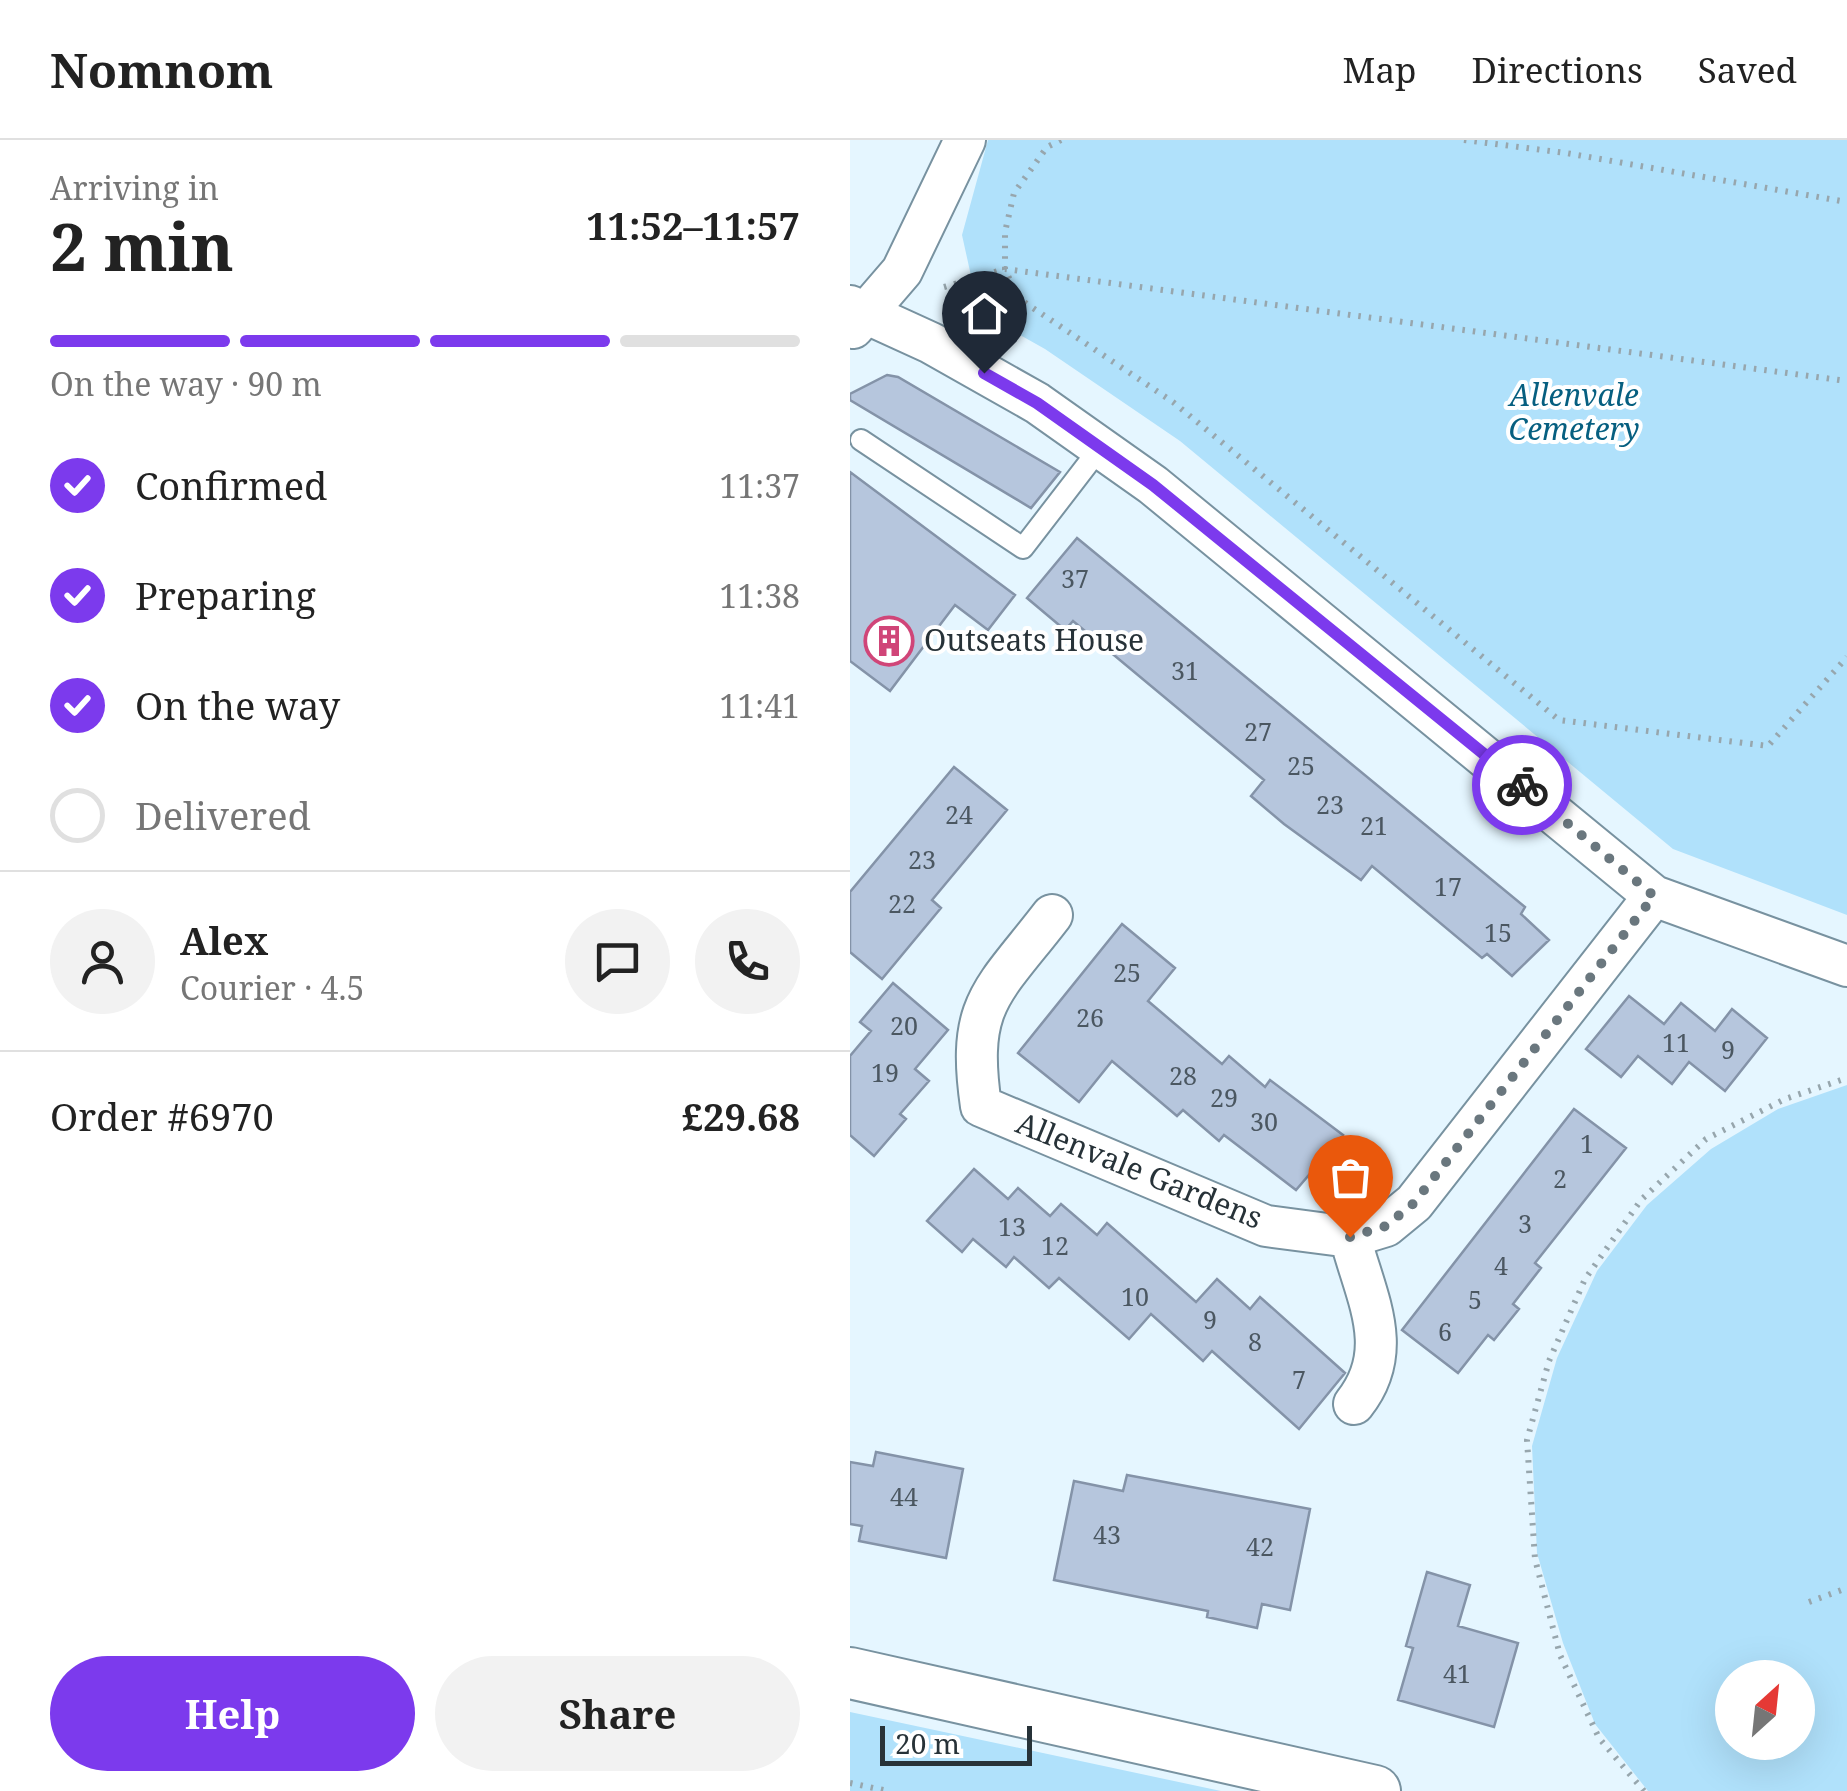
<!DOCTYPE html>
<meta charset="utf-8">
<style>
:root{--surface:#fff;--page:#f2f2f2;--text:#222;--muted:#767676;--line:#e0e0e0;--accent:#7c3aed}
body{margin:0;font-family:"Noto Serif",serif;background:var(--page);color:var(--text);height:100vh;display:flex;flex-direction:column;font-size:38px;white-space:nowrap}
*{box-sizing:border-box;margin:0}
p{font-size:32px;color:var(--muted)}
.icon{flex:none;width:55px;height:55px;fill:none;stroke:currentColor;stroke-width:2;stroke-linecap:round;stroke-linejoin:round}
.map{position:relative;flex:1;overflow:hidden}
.drawer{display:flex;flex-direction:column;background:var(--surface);width:850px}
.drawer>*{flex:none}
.needle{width:65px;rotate:27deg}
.fabs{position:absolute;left:865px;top:1520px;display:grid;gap:20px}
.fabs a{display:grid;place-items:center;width:100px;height:100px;border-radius:50%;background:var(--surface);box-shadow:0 10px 40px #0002;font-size:50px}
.scale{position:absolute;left:30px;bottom:25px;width:152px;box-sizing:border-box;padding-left:10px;border:5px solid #273238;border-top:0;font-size:28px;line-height:35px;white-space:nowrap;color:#273238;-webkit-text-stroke:8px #fff;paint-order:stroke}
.pin{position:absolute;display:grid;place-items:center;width:85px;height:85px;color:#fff;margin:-102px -42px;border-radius:50% 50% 50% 0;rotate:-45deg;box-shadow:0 0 10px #0007}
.pin .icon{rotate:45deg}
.courier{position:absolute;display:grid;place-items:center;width:100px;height:100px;margin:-50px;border:8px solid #7c3aed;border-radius:50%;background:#fff;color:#222;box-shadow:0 2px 12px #0007}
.headline em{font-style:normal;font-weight:700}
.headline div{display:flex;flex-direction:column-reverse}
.headline{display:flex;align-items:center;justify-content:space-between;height:170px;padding:0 50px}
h1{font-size:65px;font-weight:700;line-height:75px}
.bar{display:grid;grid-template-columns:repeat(4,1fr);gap:15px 10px;align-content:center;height:120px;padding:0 50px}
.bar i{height:12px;border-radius:8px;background:var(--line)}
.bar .on{background:var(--accent)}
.bar p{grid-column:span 4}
.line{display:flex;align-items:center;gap:25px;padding:0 50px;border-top:2px solid var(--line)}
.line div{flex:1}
.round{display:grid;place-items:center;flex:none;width:105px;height:105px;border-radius:52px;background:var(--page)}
ol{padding:0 50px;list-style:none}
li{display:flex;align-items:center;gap:30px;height:110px}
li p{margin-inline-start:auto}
li .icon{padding:10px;border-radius:50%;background:var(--accent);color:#fff;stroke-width:4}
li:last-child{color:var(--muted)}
li i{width:55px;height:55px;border:5px solid var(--line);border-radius:50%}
.button{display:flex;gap:20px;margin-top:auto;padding:20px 50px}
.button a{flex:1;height:115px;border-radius:60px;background:var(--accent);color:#fff;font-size:40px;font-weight:700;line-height:115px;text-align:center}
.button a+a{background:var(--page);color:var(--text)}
header{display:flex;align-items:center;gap:60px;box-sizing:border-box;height:140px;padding:0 50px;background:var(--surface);border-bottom:2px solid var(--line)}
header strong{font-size:48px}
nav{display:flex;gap:55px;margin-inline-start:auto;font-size:35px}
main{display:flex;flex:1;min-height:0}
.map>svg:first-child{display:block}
.green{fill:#b0e1fb;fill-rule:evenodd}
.building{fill:#b6c6dd;stroke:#8493a8;stroke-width:2.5}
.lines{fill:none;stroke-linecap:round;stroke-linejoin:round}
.service-casing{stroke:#7892a0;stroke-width:24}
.minor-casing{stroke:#7892a0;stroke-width:44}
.tertiary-casing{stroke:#7892a0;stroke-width:54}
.path{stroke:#97a6ad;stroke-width:6;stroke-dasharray:2.5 8;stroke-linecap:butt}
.service{stroke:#fff;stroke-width:20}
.minor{stroke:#fff;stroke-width:40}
.tertiary{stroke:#fff;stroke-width:50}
.done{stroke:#6a777e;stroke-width:10;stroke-dasharray:0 18}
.route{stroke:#7c3aed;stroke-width:12}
.labels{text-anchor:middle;stroke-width:8;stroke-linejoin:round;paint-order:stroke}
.number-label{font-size:25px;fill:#4b5761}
.park-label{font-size:30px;font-style:italic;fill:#065f80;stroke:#fff}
.poi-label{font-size:30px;fill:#273238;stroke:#fff;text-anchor:start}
.street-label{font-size:30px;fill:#273238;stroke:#fff}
</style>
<header>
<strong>Nomnom</strong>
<nav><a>Map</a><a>Directions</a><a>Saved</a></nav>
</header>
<main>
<section class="drawer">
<div class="headline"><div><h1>2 min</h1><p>Arriving in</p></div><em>11:52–11:57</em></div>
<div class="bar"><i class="on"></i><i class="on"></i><i class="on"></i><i></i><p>On the way · 90 m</p></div>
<ol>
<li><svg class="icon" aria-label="check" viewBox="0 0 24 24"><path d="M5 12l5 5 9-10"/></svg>Confirmed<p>11:37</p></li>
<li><svg class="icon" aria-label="check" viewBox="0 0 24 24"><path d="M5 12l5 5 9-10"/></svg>Preparing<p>11:38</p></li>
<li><svg class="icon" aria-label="check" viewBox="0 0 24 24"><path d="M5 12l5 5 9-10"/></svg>On the way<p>11:41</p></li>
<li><i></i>Delivered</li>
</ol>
<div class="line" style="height:180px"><a class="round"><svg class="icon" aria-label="person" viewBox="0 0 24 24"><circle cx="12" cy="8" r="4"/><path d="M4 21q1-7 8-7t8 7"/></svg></a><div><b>Alex</b><p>Courier · 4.5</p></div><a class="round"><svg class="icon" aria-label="chat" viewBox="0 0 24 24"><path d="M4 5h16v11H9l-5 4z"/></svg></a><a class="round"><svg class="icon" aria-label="phone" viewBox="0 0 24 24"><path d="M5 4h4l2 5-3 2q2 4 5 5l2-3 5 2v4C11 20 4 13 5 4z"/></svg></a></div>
<div class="line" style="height:130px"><div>Order #6970</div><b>£29.68</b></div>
<div class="button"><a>Help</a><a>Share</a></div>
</section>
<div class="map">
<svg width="997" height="1651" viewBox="0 0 997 1651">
<rect width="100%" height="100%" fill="#e5f6ff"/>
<path class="green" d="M138 0H997V775L823 709 330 301 195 209 129 172 112 95Z
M997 945V1651H798L745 1584 713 1503 687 1413 682 1306 707 1218 747 1131 797 1065 861 1009 928 969ZM882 1538H948V1602H882Z
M0 1572 371 1651H0Z"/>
<path class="building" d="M37 235 48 237 210 332 181 368 0 260V254Z
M0 332 165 455 138 490 105 465 40 551 0 521Z
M227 398 675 767 671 774 699 800 662 836 637 814 632 818 522 726 511 740 434 684 401 656 414 640 223 481 215 490 177 458Z
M104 627 157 670 82 760 91 768 32 839 0 812V752Z
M272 784 325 828 298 861 372 924 379 916 415 947 420 940 493 995 446 1050 374 995 369 1001 333 970 327 976 262 921 229 962 168 913Z
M43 843 98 890 65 929 79 941 50 974 56 979 24 1016 0 995V916L21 891 10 882Z
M779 856 814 884 831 863 865 891 882 869 917 898 875 951 839 922 822 944 788 916 771 937 736 909Z
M724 969 776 1008 685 1123 691 1128 663 1164 669 1169 644 1200 638 1195 608 1233 552 1190Z
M124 1029 158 1059 168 1048 200 1076 211 1064 247 1095 257 1083 346 1162 367 1139 400 1169 410 1157 495 1233 449 1289 362 1211 353 1221 301 1174 279 1199 209 1138 199 1148 164 1117 156 1127 123 1099 112 1112 77 1081Z
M26 1312 113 1329 96 1418 9 1401 12 1386 0 1384V1322L23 1326Z
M277 1335 460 1369 440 1470 412 1464 407 1488 357 1477 358 1471 204 1440 224 1341 273 1351Z
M577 1432 620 1445 608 1486 668 1503 644 1587 548 1560 563 1508 556 1506Z"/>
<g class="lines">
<g class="service-casing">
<path id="service" d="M11 300 173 408 250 308"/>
</g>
<g class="minor-casing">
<path id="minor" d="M0 166 81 203 187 263 303 345 804 756 997 826
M3 188 52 131 115 0
M202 775C142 853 116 863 131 966L416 1086 500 1097 536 1086 564 1063 804 756
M500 1097C516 1158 547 1210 504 1264"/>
</g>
<g class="tertiary-casing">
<path id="tertiary" d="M0 1533 525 1651"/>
</g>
<path class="path" d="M211 0 197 7 164 53 155 92V129L168 158 323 262 709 580 918 606 997 517
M614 0 716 13 997 62
M94 147 155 129 997 241
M959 1462 997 1448
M0 1643 38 1651
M794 1651 749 1598 710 1515 685 1419 677 1300 699 1221 735 1139 791 1060 856 999 935 959 997 938"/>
<use href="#service" class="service"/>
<use href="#minor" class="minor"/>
<use href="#tertiary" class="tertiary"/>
</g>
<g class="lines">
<path class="done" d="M500 1097 536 1086 564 1063 804 756 672 645"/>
<path class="route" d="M134 233 187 263 303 345 672 645"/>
</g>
<defs>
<g id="building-ring" transform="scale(2.5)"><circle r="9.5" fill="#fff" stroke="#d04578" stroke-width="1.5"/><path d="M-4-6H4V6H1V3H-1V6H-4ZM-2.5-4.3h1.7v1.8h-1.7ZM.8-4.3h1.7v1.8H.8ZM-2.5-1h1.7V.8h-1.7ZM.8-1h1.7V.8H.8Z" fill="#d04578"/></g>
</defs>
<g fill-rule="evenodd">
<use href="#building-ring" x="39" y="501"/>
</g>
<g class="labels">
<g class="number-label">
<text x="225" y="448">37</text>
<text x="335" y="540">31</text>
<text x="408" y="601">27</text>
<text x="451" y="635">25</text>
<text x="480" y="674">23</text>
<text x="109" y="684">24</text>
<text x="524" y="695">21</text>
<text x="72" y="729">23</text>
<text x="598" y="756">17</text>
<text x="52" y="773">22</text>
<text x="648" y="802">15</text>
<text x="277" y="842">25</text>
<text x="240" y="887">26</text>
<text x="54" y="895">20</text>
<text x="826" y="912">11</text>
<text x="878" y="919">9</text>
<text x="35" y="942">19</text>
<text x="333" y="945">28</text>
<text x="374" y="967">29</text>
<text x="414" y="991">30</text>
<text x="737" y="1013">1</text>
<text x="710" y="1048">2</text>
<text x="675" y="1093">3</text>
<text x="162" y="1096">13</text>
<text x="205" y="1115">12</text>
<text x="651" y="1135">4</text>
<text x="285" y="1166">10</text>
<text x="625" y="1169">5</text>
<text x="360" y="1189">9</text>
<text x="595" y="1201">6</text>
<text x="405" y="1211">8</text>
<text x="449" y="1249">7</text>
<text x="54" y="1366">44</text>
<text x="257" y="1404">43</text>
<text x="410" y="1416">42</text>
<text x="607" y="1543">41</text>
</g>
<g class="park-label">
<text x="724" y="266">Allenvale<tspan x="724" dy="34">Cemetery</tspan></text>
</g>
<g class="poi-label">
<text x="74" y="511">Outseats House</text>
</g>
<g class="street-label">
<text transform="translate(289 1031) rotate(22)" y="10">Allenvale Gardens</text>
</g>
</g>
</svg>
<div class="fabs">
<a><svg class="needle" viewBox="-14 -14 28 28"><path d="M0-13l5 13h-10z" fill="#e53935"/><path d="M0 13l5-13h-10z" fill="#767676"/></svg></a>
</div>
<div class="scale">20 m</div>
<div class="pin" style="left:500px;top:1097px;background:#ea580c"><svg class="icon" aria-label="bag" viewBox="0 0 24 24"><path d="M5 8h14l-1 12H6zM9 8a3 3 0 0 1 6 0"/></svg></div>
<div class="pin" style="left:134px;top:233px;background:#1f2937"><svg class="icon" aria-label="home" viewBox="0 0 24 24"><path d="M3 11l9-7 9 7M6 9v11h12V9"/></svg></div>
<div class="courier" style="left:672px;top:645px"><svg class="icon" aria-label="bike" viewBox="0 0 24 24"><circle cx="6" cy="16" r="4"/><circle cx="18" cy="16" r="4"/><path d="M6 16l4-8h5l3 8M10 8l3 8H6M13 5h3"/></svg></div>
</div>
</main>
